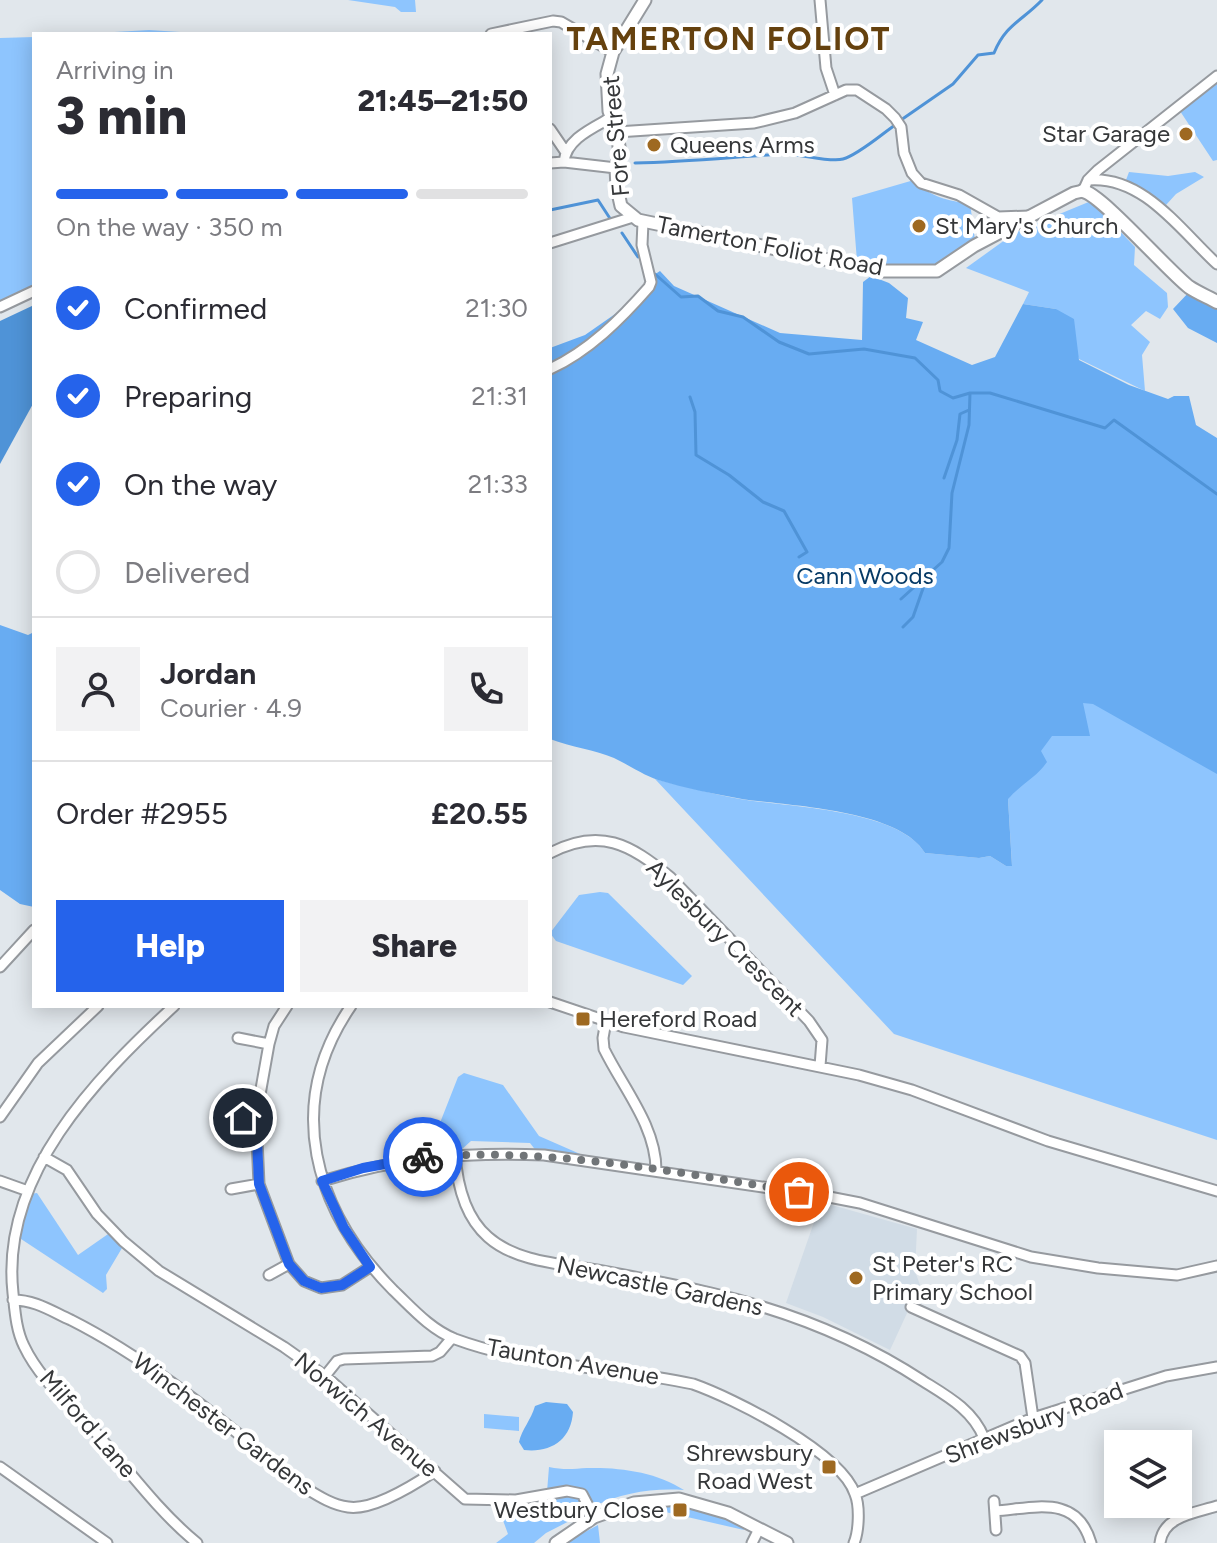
<!DOCTYPE html>
<meta charset="utf-8">
<style>
:root{--surface:#fff;--page:#f2f2f3;--text:#2b2b33;--muted:#7c7c81;--line:#e1e1e2;--accent:#2563eb}
body{margin:0;font-family:Figtree,sans-serif;background:var(--page);color:var(--text);height:100vh;display:flex;flex-direction:column;font-size:30px;white-space:nowrap}
*{box-sizing:border-box;margin:0}
p{font-size:26px;color:var(--muted)}
.icon{flex:none;width:44px;height:44px;fill:none;stroke:currentColor;stroke-width:2;stroke-linecap:round;stroke-linejoin:round}
.map{position:relative;flex:1;overflow:hidden}
.side{position:absolute;left:32px;top:32px;width:520px;height:976px;display:flex;flex-direction:column;background:var(--surface);border-radius:0px;box-shadow:0 4px 20px #0003}
.side>*{flex:none}
.fabs{position:absolute;left:1104px;top:1430px;display:grid;gap:16px}
.fabs a{display:grid;place-items:center;width:88px;height:88px;border-radius:0px;background:var(--surface);box-shadow:0 4px 20px #0003;font-size:40px}
.pin{position:absolute;display:grid;place-items:center;width:68px;height:68px;color:#fff;margin:-34px;border:4px solid #fff;border-radius:50%;box-shadow:0 2px 8px #0007}
.courier{position:absolute;display:grid;place-items:center;width:80px;height:80px;margin:-40px;border:6px solid #2563eb;border-radius:50%;background:#fff;color:#222;box-shadow:0 2px 10px #0007}
.summary em{font-style:normal;font-weight:800}
.summary div{display:flex;flex-direction:column-reverse}
.summary{display:flex;align-items:center;justify-content:space-between;height:136px;padding:0 24px}
h1{font-size:52px;font-weight:800;line-height:60px}
.bar{display:grid;grid-template-columns:repeat(4,1fr);gap:12px 8px;align-content:center;height:96px;padding:0 24px}
.bar i{height:10px;border-radius:6px;background:var(--line)}
.bar .current{background:var(--accent)}
.bar p{grid-column:span 4}
.line{display:flex;align-items:center;gap:20px;padding:0 24px;border-top:2px solid var(--line)}
.line div{flex:1}
.round{display:grid;place-items:center;flex:none;width:84px;height:84px;border-radius:0px;background:var(--page)}
ol{padding:0 24px;list-style:none}
li{display:flex;align-items:center;gap:24px;height:88px}
li p{margin-inline-start:auto}
li .icon{padding:8px;border-radius:50%;background:var(--accent);color:#fff;stroke-width:4}
li:last-child{color:var(--muted)}
li i{width:44px;height:44px;border:4px solid var(--line);border-radius:50%}
.primary-button{display:flex;gap:16px;margin-top:auto;padding:16px 24px}
.primary-button a{flex:1;height:92px;border-radius:0px;background:var(--accent);color:#fff;font-size:32px;font-weight:800;line-height:92px;text-align:center}
.primary-button a+a{background:var(--page);color:var(--text)}
.map>svg:first-child{display:block}
.built{fill:#d1dce6}
.green{fill:#8ec5fe}
.forest{fill:#68acf2}
.water{fill:#4f93d7}
.lines{fill:none;stroke-linecap:round;stroke-linejoin:round}
.stream{stroke:#4f93d7;stroke-width:3}
.minor-casing{stroke:#969a9f;stroke-width:13}
.tertiary-casing{stroke:#969a9f;stroke-width:15}
.secondary-casing{stroke:#969a9f;stroke-width:16}
.minor{stroke:#fff;stroke-width:9}
.tertiary{stroke:#fff;stroke-width:11}
.secondary{stroke:#fff;stroke-width:12}
.done{stroke:#717578;stroke-width:8;stroke-dasharray:0 14.4}
.route{stroke:#2563eb;stroke-width:10}
.poi-dot{fill:#9e6921;stroke:#fff;stroke-width:3}
.labels{text-anchor:middle;stroke-width:8;stroke-linejoin:round;paint-order:stroke}
.poi-label{font-size:24px;fill:#353739;stroke:#fff;text-anchor:start}
.street-label{font-size:24px;fill:#353739;stroke:#fff}
.park-label{font-size:24px;fill:#063a66;stroke:#fff}
.district-label{font-size:32px;font-weight:bold;letter-spacing:2px;fill:#65410e;stroke:#fff}
</style>
<div class="map">
<svg width="1217" height="1543" viewBox="0 0 1217 1543">
<rect width="100%" height="100%" fill="#e1e7ec"/>
<path class="built" d="M821 1202 917 1229 915 1271 920 1285 890 1350 823 1317 786 1303Z"/>
<path class="green" d="M348 0H415L416 12H401L395 7Z
M149 30 211 34H80Z
M34 37V286L21 294 0 301V38Z
M1217 82V160L1213 161 1180 111Z
M1129 172 1168 176 1195 172 1204 177 1176 194 1166 205 1126 180Z
M914 180C928 196 950 202 970 203L975 240C964 248 952 260 939 265 917 273 880 266 857 261L852 198Z
M1091 201 1135 247 1134 265 1167 293 1168 307 1160 319 1146 311 1131 325 1150 342 1142 355 1145 391 1079 359 1056 309 1023 304 1029 292 966 268 1016 232Z
M550 374 1217 494V1140L894 1034 655 779C683 786 712 794 740 799 786 807 899 809 925 853L979 858 990 856 1006 866 1012 865 1008 799Z
M600 892 608 893 692 976 683 985 556 941 550 933 579 895Z
M464 1073 503 1085 539 1136 587 1157 537 1152 530 1143 471 1141 461 1150 418 1154 436 1133 458 1077Z
M37 1193 78 1255 111 1232 122 1248 106 1275 107 1289 103 1293 18 1237 30 1194Z
M484 1414 519 1417V1431L484 1428Z
M549 1467C563 1470 573 1469 587 1468 619 1467 657 1472 684 1490 650 1488 623 1493 592 1507L583 1492H547Z
M567 1494 580 1496 589 1511 546 1533 534 1543H496L508 1534 497 1504Z
M680 1506 722 1516 742 1524 744 1530 648 1508Z
M598 1525 600 1543H566L570 1540Z"/>
<path class="forest" d="M660 271 674 286 780 333 862 340 863 282 871 276 889 283 908 298 906 318 923 322 916 340 972 365 995 357 1023 304 1056 309 1074 319 1079 360 1129 385 1168 399 1174 396H1189L1196 425 1217 438V774L1093 704 1083 703 1090 736H1052L1041 751 1047 762C1036 778 1021 784 1008 799L1012 866H1006L990 856 979 858 925 853C899 809 788 806 742 799 714 794 685 788 658 780 643 775 629 765 614 758 595 750 571 747 550 739V348L585 335 638 298 646 280Z
M1191 290 1217 305V343L1188 328 1173 309Z
M0 625 28 635 34 632V907L20 904 0 890Z
M546 1402 567 1404 573 1412C571 1440 551 1453 524 1450L519 1442C522 1429 531 1420 535 1406Z"/>
<path class="water" d="M34 305V402L0 464V321Z"/>
<g class="lines">
<path class="stream" d="M901 120 953 84 978 55 994 53C1006 24 1022 21 1042 0
M635 163C685 162 733 157 782 154 799 153 829 163 843 159 858 155 882 134 895 125
M550 210 598 200 611 220
M622 233 638 257
M655 274 681 297 698 296 718 311 743 317 779 342 809 354 864 349 915 358 938 380 940 391 953 398 970 393H990L1105 428 1114 420 1217 494
M690 397 695 412 696 455 729 475 763 502 784 511 807 552 799 557
M944 478 957 440 960 414 969 410
M901 599 942 562 949 548 952 493 969 425 970 393
M903 627 913 617 927 577"/>
<g class="minor-casing">
<path id="minor" d="M820 0 826 68 835 95
M491 34 553 21 561 22 613 52
M550 129 565 151
M617 132 754 123 795 113 846 90H857L886 109 895 118 901 127 904 153 912 173 921 183 959 195 998 217 1030 216
M564 162C566 139 593 128 612 117
M550 163 564 162 616 168
M1088 180C1143 175 1180 230 1217 264
M1083 191 1088 180 1098 170 1217 76
M550 243 633 217
M0 307 34 291
M550 369C589 351 621 319 649 287L651 282 642 245 643 222
M550 853C600 827 630 844 670 877L809 1021 822 1040 820 1066
M0 967 34 930
M550 1002 624 1027 859 1075 912 1090 1048 1141 1217 1191
M174 1006C95 1079 0 1176 13 1293 15 1311 16 1330 24 1346 41 1382 73 1406 98 1435 129 1471 160 1513 197 1543
M287 1006 274 1026 269 1044 256 1117 259 1184 289 1264 304 1281 321 1288 342 1285 370 1267
M351 1006C283 1105 314 1210 393 1290 412 1308 430 1329 455 1339 531 1367 613 1367 693 1384 733 1398 841 1452 855 1494 860 1506 859 1531 854 1543
M606 1021 603 1038 604 1049C623 1088 656 1126 656 1170
M238 1038 269 1044
M218 1115 256 1117
M0 1117 38 1063 98 1006
M455 1154C457 1183 465 1217 488 1237 516 1262 562 1264 597 1270 635 1277 673 1284 711 1293 785 1310 859 1339 923 1381 947 1396 973 1410 984 1438
M44 1157 67 1170 97 1214 123 1241 159 1271 284 1347 325 1376 465 1499 516 1500 567 1491 582 1494 594 1517
M0 1181 28 1191
M322 1181C400 1157 463 1152 544 1155L824 1196 860 1203 1031 1257 1098 1268 1177 1275 1217 1266
M231 1189 259 1184
M269 1275 289 1264
M13 1300C35 1300 51 1311 71 1320 158 1364 231 1429 307 1489 320 1497 333 1505 348 1507 373 1511 414 1485 435 1471
M911 1307 1020 1356 1025 1363 1033 1418
M325 1376 337 1361 344 1359 432 1356 440 1352 452 1338
M0 1467 107 1543
M855 1494 1033 1418 1166 1376 1217 1367
M994 1501 996 1530
M995 1511C1035 1508 1077 1494 1091 1543
M752 1543 759 1529
M1160 1543C1163 1516 1195 1513 1217 1506"/>
</g>
<g class="tertiary-casing">
<path id="tertiary" d="M645 0 613 52 607 74 609 111 617 132 620 154 616 168 617 188 621 206 638 220 881 271H937L974 246 1074 193 1083 191
M556 1543 594 1517 634 1503 679 1499 728 1513 787 1543"/>
</g>
<g class="secondary-casing">
<path id="secondary" d="M1083 191C1101 194 1168 271 1189 287 1198 293 1208 297 1217 302"/>
</g>
<use href="#minor" class="minor"/>
<use href="#tertiary" class="tertiary"/>
<use href="#secondary" class="secondary"/>
</g>
<g class="lines">
<path class="done" d="M423 1157C549 1147 675 1172 799 1192"/>
<path class="route" d="M243 1118 256 1117 259 1184 289 1264 304 1281 321 1288 342 1285 370 1267 344 1228 322 1181 363 1168 423 1157"/>
</g>
<g class="poi-dot">
<circle cx="1186" cy="134" r="8"/>
<circle cx="654" cy="145" r="8"/>
<circle cx="919" cy="226" r="8"/>
<rect x="575" y="1011" width="16" height="16" rx="4"/>
<circle cx="856" cy="1278" r="8"/>
<rect x="821" y="1459" width="16" height="16" rx="4"/>
<rect x="672" y="1502" width="16" height="16" rx="4"/>
</g>
<g class="labels">
<g class="poi-label">
<text x="1170" y="142" text-anchor="end">Star Garage</text>
<text x="670" y="153">Queens Arms</text>
<text x="935" y="234">St Mary's Church</text>
<text x="599" y="1027">Hereford Road</text>
<text x="872" y="1272">St Peter's RC<tspan x="872" dy="28">Primary School</tspan></text>
<text x="813" y="1461" text-anchor="end">Shrewsbury<tspan x="813" dy="28">Road West</tspan></text>
<text x="664" y="1518" text-anchor="end">Westbury Close</text>
</g>
<g class="street-label">
<text transform="translate(616 136) rotate(-95)" y="8">Fore Street</text>
<text transform="translate(770 246) rotate(11)" y="8">Tamerton Foliot Road</text>
<text transform="translate(725 938) rotate(45)" y="8">Aylesbury Crescent</text>
<text transform="translate(660 1286) rotate(12)" y="8">Newcastle Gardens</text>
<text transform="translate(573 1362) rotate(10)" y="8">Taunton Avenue</text>
<text transform="translate(366 1415) rotate(40)" y="8">Norwich Avenue</text>
<text transform="translate(1034 1423) rotate(-21)" y="8">Shrewsbury Road</text>
<text transform="translate(88 1424) rotate(49)" y="8">Milford Lane</text>
<text transform="translate(223 1424) rotate(37)" y="8">Winchester Gardens</text>
</g>
<g class="park-label">
<text x="865" y="584">Cann Woods</text>
</g>
<g class="district-label">
<text x="729" y="50">TAMERTON FOLIOT</text>
</g>
</g>
</svg>
<div class="fabs">
<a><svg class="icon" aria-label="layers" viewBox="0 0 24 24"><path d="M12 4l9 5-9 5-9-5zM3 14l9 5 9-5"/></svg></a>
</div>
<div class="pin" style="left:799px;top:1192px;background:#ea580c"><svg class="icon" aria-label="bag" viewBox="0 0 24 24"><path d="M5 8h14l-1 12H6zM9 8a3 3 0 0 1 6 0"/></svg></div>
<div class="pin" style="left:243px;top:1118px;background:#1f2937"><svg class="icon" aria-label="home" viewBox="0 0 24 24"><path d="M3 11l9-7 9 7M6 9v11h12V9"/></svg></div>
<div class="courier" style="left:423px;top:1157px"><svg class="icon" aria-label="bike" viewBox="0 0 24 24"><circle cx="6" cy="16" r="4"/><circle cx="18" cy="16" r="4"/><path d="M6 16l4-8h5l3 8M10 8l3 8H6M13 5h3"/></svg></div>
<section class="side">
<div class="summary"><div><h1>3 min</h1><p>Arriving in</p></div><em>21:45–21:50</em></div>
<div class="bar"><i class="current"></i><i class="current"></i><i class="current"></i><i></i><p>On the way · 350 m</p></div>
<ol>
<li><svg class="icon" aria-label="check" viewBox="0 0 24 24"><path d="M5 12l5 5 9-10"/></svg>Confirmed<p>21:30</p></li>
<li><svg class="icon" aria-label="check" viewBox="0 0 24 24"><path d="M5 12l5 5 9-10"/></svg>Preparing<p>21:31</p></li>
<li><svg class="icon" aria-label="check" viewBox="0 0 24 24"><path d="M5 12l5 5 9-10"/></svg>On the way<p>21:33</p></li>
<li><i></i>Delivered</li>
</ol>
<div class="line" style="height:144px"><a class="round"><svg class="icon" aria-label="person" viewBox="0 0 24 24"><circle cx="12" cy="8" r="4"/><path d="M4 21q1-7 8-7t8 7"/></svg></a><div><b>Jordan</b><p>Courier · 4.9</p></div><a class="round"><svg class="icon" aria-label="phone" viewBox="0 0 24 24"><path d="M5 4h4l2 5-3 2q2 4 5 5l2-3 5 2v4C11 20 4 13 5 4z"/></svg></a></div>
<div class="line" style="height:104px"><div>Order #2955</div><b>£20.55</b></div>
<div class="primary-button"><a>Help</a><a>Share</a></div>
</section>
</div>
